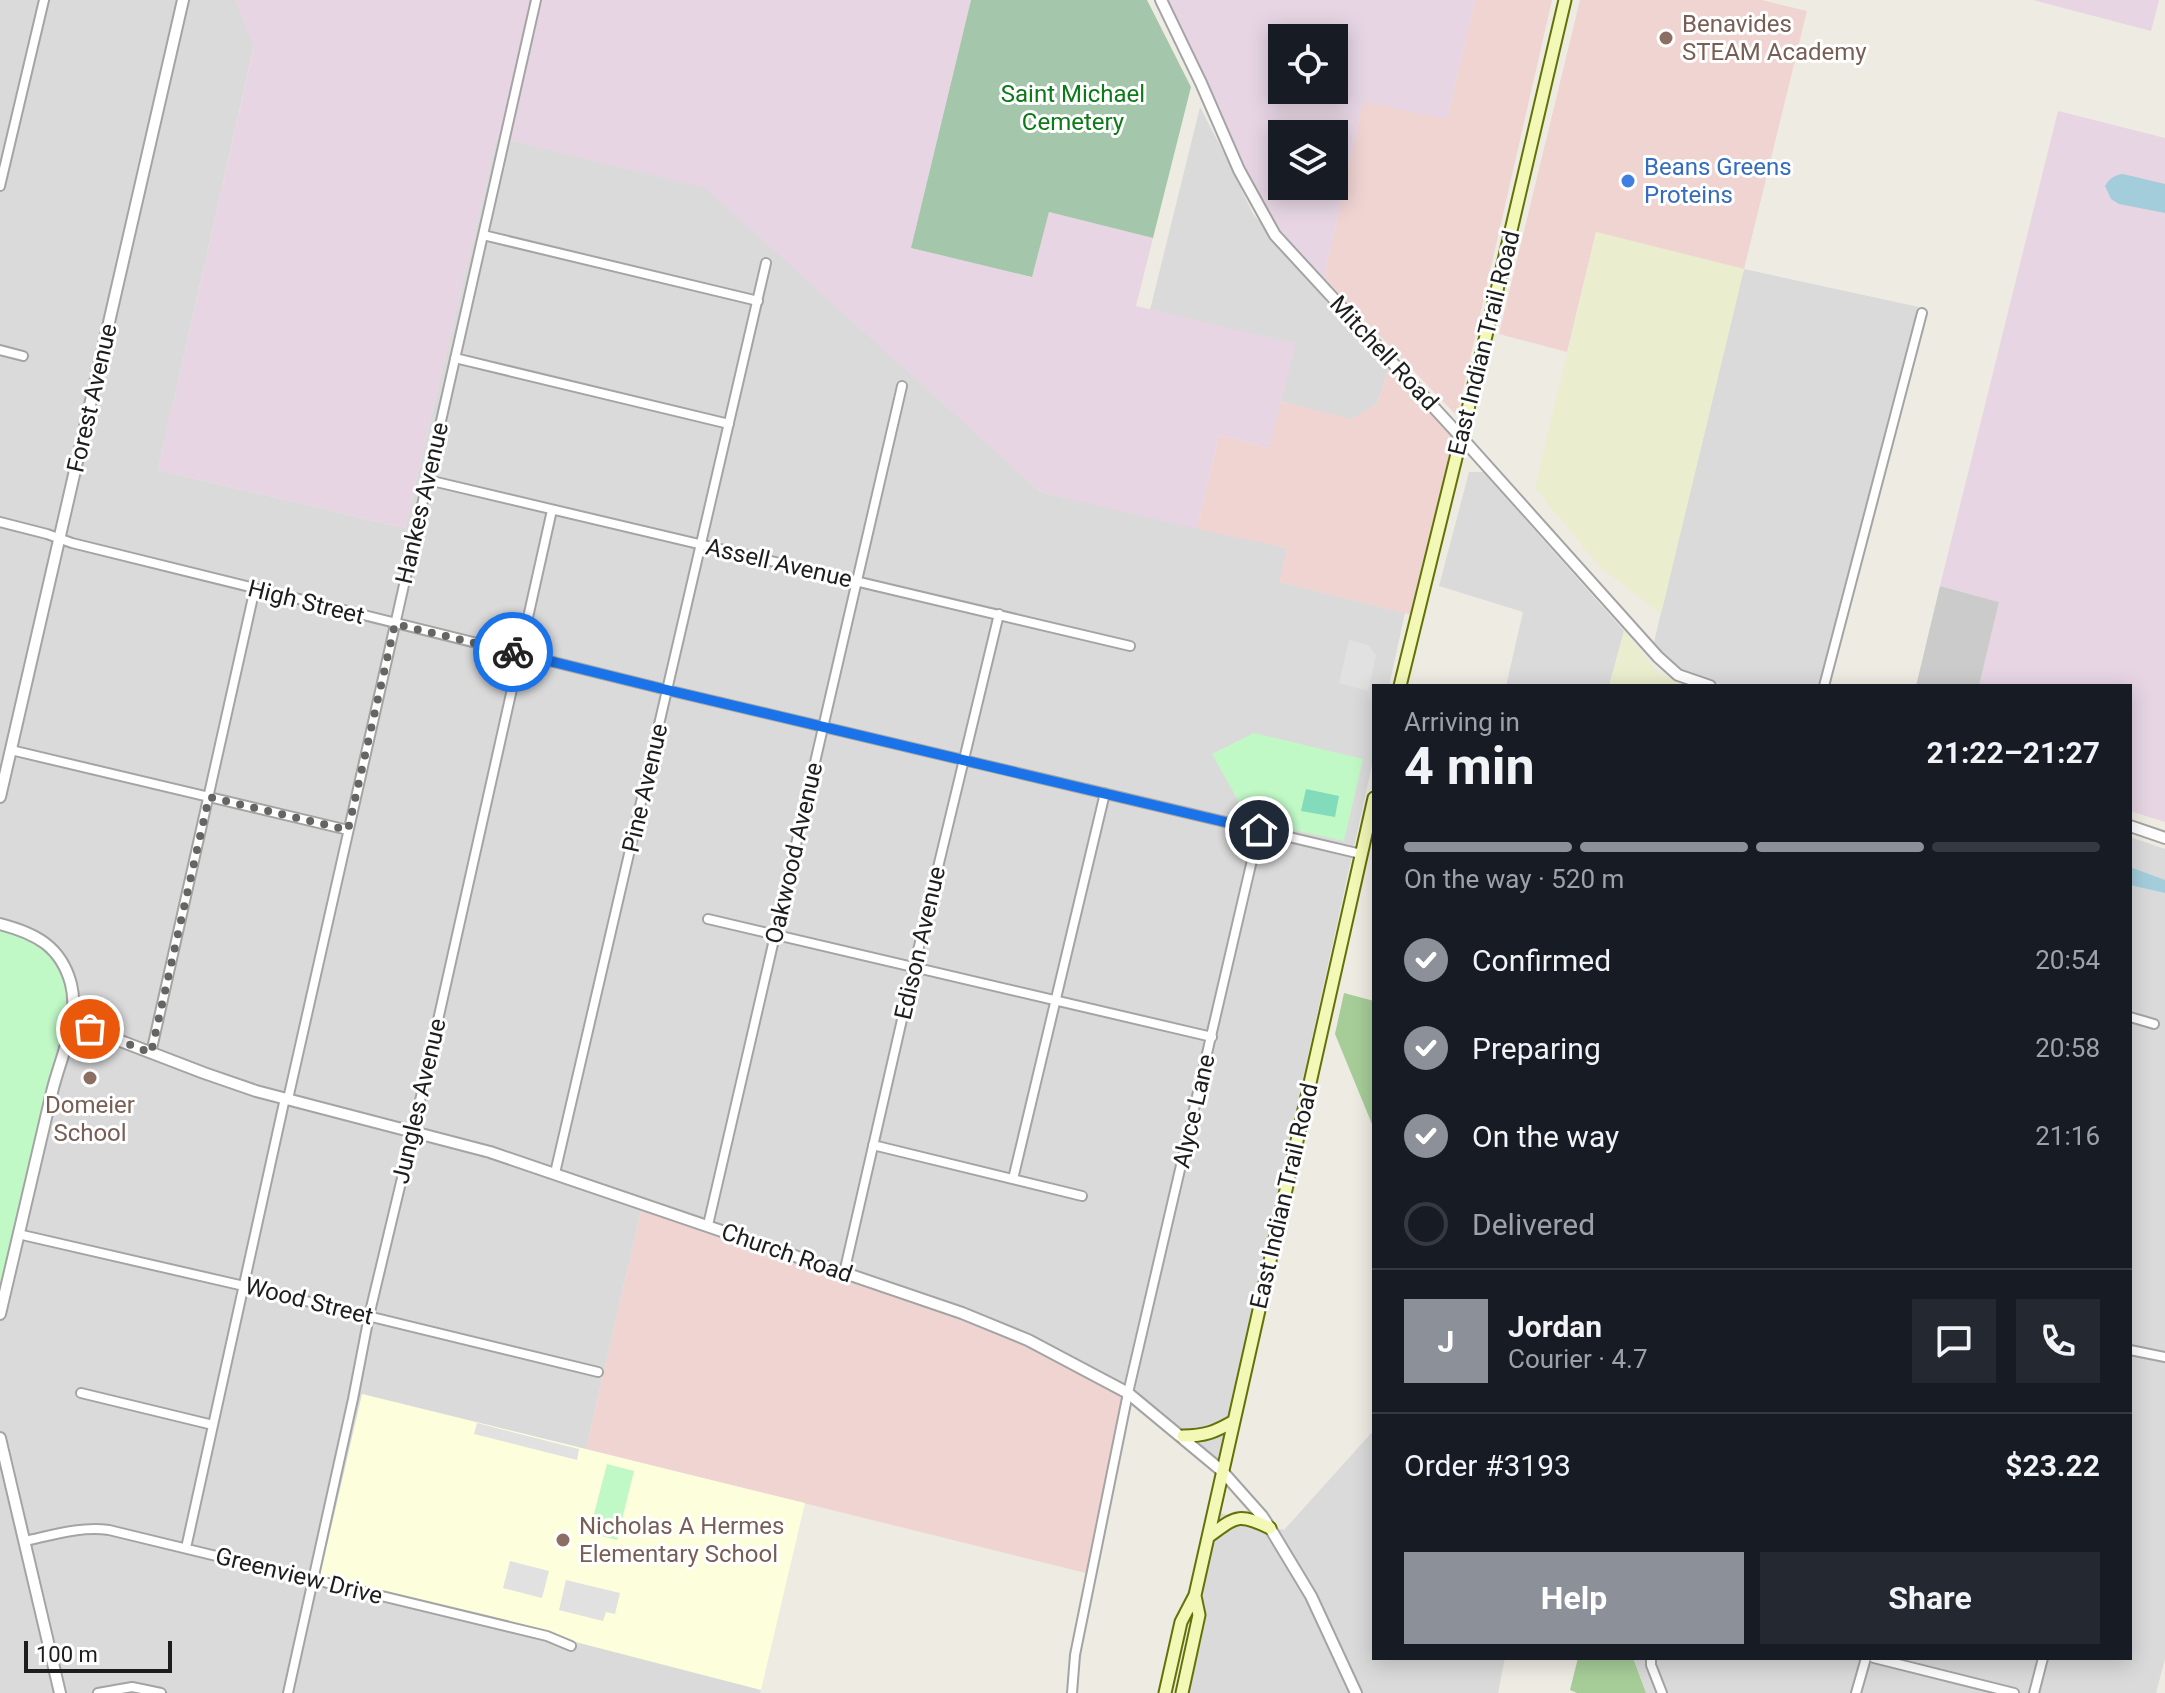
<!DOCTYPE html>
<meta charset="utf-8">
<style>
:root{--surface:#171b24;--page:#242831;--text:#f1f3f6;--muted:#9ea1a6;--line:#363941;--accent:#8c9099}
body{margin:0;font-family:Roboto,sans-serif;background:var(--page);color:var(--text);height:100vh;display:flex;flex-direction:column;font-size:30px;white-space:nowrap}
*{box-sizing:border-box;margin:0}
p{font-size:26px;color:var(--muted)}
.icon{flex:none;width:44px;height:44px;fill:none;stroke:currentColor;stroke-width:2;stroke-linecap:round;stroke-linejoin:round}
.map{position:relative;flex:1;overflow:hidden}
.sheet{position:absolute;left:1372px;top:684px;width:760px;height:976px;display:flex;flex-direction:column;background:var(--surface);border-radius:0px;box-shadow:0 4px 20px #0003}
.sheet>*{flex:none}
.buttons{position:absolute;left:1268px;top:24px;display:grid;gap:16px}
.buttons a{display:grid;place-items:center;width:80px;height:80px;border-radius:0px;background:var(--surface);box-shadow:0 4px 20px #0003;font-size:40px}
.scale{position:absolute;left:24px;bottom:20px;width:148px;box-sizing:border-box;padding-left:8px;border:4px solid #1d1d1d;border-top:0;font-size:22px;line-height:28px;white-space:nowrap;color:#1d1d1d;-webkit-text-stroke:6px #fff;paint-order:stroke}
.pin{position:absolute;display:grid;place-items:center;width:68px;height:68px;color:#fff;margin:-34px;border:4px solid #fff;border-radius:50%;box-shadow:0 2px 8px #0007}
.courier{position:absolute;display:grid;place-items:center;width:80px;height:80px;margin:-40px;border:6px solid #1a73e8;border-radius:50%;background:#fff;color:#222;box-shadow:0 2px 10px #0007}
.headline em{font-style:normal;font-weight:700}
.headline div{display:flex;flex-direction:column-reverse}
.headline{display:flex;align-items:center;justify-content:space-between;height:136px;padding:0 32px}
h1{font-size:52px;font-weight:700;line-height:60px}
.bar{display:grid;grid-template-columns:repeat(4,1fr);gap:12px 8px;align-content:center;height:96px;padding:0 32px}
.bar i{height:10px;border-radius:6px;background:var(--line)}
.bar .on{background:var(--accent)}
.bar p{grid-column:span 4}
.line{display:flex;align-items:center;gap:20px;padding:0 32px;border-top:2px solid var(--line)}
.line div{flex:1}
.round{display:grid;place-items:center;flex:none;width:84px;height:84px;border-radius:0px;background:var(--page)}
ol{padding:0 32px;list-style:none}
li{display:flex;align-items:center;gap:24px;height:88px}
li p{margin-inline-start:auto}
li .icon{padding:8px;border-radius:50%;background:var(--accent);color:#fff;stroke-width:4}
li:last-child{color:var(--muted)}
li i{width:44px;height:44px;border:4px solid var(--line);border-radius:50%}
.primary-button{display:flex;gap:16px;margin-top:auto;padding:16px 32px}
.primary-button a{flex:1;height:92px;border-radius:0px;background:var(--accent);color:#fff;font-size:32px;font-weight:700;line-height:92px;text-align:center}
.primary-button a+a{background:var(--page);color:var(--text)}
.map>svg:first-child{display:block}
.residential{fill:#dbdada}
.commercial{fill:#efd4d2}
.industrial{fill:#e7d5e3;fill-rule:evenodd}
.education{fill:#fdfedc}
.religious{fill:#cbcbcb}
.farmland{fill:#eaedce}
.forest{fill:#a6cd98}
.cemetery{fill:#a4c7ab}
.park{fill:#c0f8c6}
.pitch{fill:#82dcbc}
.parking{fill:#e1e1e1}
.water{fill:#a4cddb}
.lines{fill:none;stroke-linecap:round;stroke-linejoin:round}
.minor-casing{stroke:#a4a4a4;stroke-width:12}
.tertiary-casing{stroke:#a4a4a4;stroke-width:14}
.secondary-casing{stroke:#637207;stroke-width:15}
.minor{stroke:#fff;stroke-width:8}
.tertiary{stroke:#fff;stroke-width:10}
.secondary{stroke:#f3f8b7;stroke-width:11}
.done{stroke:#666562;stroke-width:8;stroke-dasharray:0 14.4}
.route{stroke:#1a73e8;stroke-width:10}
.education-dot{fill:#8d6e63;stroke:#fff;stroke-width:3}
.shop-dot{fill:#3f7fe0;stroke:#fff;stroke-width:3}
.labels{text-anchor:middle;stroke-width:6;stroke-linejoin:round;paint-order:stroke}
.education-label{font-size:24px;fill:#785e54;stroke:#fff;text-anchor:start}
.park-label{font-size:24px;fill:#0d7919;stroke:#fff}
.shop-label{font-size:24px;fill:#366cbe;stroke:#fff;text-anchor:start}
.street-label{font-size:24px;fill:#1d1d1d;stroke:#fff}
</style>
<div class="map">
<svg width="2165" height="1693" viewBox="0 0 2165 1693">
<rect width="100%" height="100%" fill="#eeebe3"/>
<path class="residential" d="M0 0H236L254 46 158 470 405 528 497 137 705 187 1041 492 1287 548 1280 582 1405 613 1389 686H1374V756L1216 1473 1125 1394 642 1207 586 1449 362 1394 761 1690 760 1693H0Z
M1200 107 1227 159 1253 214 1337 314 1389 367 1377 404 1351 420 1281 401 1295 344 1150 310Z
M1744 269 1919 307 1822 686H1726L1680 670 1653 646Z
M1469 472H1483L1624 631 1609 686H1506L1523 612 1439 586Z
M2130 837 2165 849V1659L2156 1693H1646L1633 1658H2130Z
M1374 1430V1658H1505L1498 1693H1177L1221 1513 1284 1530Z"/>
<path class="commercial" d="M1475 0H1552L1457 416 1324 278 1363 101 1447 119Z
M1580 0H1762L1807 11 1744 269 1596 232 1567 352 1499 334Z
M1389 367 1454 438 1412 615 1279 582 1287 548 1197 529 1219 435 1269 448 1281 401 1351 419 1377 404Z
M642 1207 999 1331 1125 1394 1086 1573 586 1449Z"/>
<path class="industrial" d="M236 0H971L911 248 1031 277 1049 212 1153 238 1136 306 1296 344 1269 448 1219 435 1197 529 1041 492 705 188 497 137 405 528 158 470 254 47Z
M1161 0H1475L1447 119 1363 102 1324 278 1284 238 1241 162ZM1282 38H1334V90H1282ZM1282 134H1334V186H1282Z
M2033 0H2159L2151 31Z
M2058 111 2165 138V822L2130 811V686H1979L1999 602 1940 586Z"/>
<path class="education" d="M362 1394 805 1503 761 1690 320 1576Z"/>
<path class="religious" d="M1940 586 1999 602 1979 686H1916Z"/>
<path class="farmland" d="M1596 232 1744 269 1661 614 1600 567 1535 488Z
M1624 631 1658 673 1691 686H1609Z"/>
<path class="forest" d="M1344 993 1374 1001V1129L1335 1034Z
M1578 1658H1633L1646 1693H1577L1570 1690Z"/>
<path class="cemetery" d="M971 0H1147L1191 87 1153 238 1049 212 1032 277 911 248Z"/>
<path class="park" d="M1254 733 1363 759 1344 841 1249 820 1212 754Z
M0 930C36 939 68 958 66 1001 66 1014 62 1026 59 1039L0 1285Z
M607 1464 634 1471 617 1540 589 1533Z"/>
<path class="pitch" d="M1306 789 1339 796 1335 817 1301 811Z"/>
<path class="parking" d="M1349 640 1368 645 1376 655 1368 691 1339 683Z
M477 1423 579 1449 577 1460 474 1434Z
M510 1561 549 1571 542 1598 503 1588Z
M566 1580 620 1593 615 1614 606 1612 603 1621 559 1610Z"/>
<path class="water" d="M2123 174 2165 184V213L2119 204 2111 199 2105 186C2110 178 2114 175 2123 174Z
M2130 867 2165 880V893L2130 885Z"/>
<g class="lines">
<g class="minor-casing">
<path id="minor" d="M0 186 44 0
M483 235 758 301
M0 350 23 356
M455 358 729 424
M428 480 1130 646
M0 522 47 534 72 543 667 690 1361 854
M1824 686 1922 313
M11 750 348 830
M708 919 1212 1037
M2130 1017 2154 1024
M151 1053 255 588
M288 1099 536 0
M873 1145 1082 1196
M555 1173 766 263
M1013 1179 1105 793
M708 1225 902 386
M18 1234 244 1286 598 1372
M844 1273 914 967 999 614
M2130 1350 2165 1357
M81 1393 213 1425
M25 1541C53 1535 81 1526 109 1530L547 1636 571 1646
M186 1548 285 1098
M1651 1658V1665L1662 1693
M1874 1658 2014 1693
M98 1693 132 1687 161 1693
M288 1693 353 1399 369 1316 413 1132 552 510
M1072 1693 1075 1655 1128 1393 1259 830
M1856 1693 1866 1658
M2034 1693 2043 1658"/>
</g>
<g class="tertiary-casing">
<path id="tertiary" d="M1161 0 1201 83 1239 170 1275 235 1461 437 1658 657 1678 675 1710 686
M0 797 183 0
M2130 826 2165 838
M0 924C35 933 61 946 71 984 80 1020 60 1058 52 1092 34 1166 17 1240 0 1314
M71 1022 204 1073 256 1091 490 1152 962 1313 1028 1340 1128 1393 1222 1471 1262 1516 1270 1528 1311 1596 1356 1693
M0 1438 60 1693"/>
</g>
<g class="secondary-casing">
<path id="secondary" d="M1400 686 1494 303 1565 0
M1183 1436C1205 1436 1215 1432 1234 1421
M1208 1537C1236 1517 1237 1512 1270 1528
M1165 1693 1181 1622 1195 1595 1374 798
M1182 1693 1199 1615 1195 1596"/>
</g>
<use href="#minor" class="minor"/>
<use href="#tertiary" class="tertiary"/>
<use href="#secondary" class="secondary"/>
</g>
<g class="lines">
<path class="done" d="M90 1029 151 1053 209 797 348 830 395 624 513 652"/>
<path class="route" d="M513 652 667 690 1259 830"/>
</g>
<g class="education-dot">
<circle cx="1666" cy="38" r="8"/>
<circle cx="90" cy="1078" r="8"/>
<circle cx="563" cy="1540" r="8"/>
</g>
<circle class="shop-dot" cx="1628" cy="181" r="8"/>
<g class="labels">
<g class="education-label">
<text x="1682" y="32">Benavides<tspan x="1682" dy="28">STEAM Academy</tspan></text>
<text x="90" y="1113" text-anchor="middle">Domeier<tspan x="90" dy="28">School</tspan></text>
<text x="579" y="1534">Nicholas A Hermes<tspan x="579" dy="28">Elementary School</tspan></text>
</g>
<g class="park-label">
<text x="1073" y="102">Saint Michael<tspan x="1073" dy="28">Cemetery</tspan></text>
</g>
<g class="shop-label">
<text x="1644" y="175">Beans Greens<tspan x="1644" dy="28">Proteins</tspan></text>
</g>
<g class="street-label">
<text transform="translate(1484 343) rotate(-76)" y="8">East Indian Trail Road</text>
<text transform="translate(1384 353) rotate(47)" y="8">Mitchell Road</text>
<text transform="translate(92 398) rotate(-77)" y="8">Forest Avenue</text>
<text transform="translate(422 503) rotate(-77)" y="8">Hankes Avenue</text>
<text transform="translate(779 563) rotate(13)" y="8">Assell Avenue</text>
<text transform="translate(306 602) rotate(14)" y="8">High Street</text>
<text transform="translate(645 788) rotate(-77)" y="8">Pine Avenue</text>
<text transform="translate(794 853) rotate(-77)" y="8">Oakwood Avenue</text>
<text transform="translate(920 943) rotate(-77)" y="8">Edison Avenue</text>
<text transform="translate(419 1101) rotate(-77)" y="8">Jungles Avenue</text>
<text transform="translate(1194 1111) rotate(-77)" y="8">Alyce Lane</text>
<text transform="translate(1284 1196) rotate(-77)" y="8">East Indian Trail Road</text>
<text transform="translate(787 1253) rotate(19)" y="8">Church Road</text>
<text transform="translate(309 1301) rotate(14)" y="8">Wood Street</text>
<text transform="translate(299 1576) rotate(14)" y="8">Greenview Drive</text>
</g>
</g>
</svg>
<div class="buttons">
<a><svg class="icon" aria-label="locate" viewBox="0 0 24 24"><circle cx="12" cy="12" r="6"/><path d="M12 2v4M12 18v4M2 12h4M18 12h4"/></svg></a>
<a><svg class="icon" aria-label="layers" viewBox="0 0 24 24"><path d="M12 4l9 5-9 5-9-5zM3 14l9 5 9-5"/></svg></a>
</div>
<div class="scale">100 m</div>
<div class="pin" style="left:90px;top:1029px;background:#ea580c"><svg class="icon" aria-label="bag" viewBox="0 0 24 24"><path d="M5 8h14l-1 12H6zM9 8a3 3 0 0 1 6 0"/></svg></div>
<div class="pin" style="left:1259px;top:830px;background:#1f2937"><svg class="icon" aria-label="home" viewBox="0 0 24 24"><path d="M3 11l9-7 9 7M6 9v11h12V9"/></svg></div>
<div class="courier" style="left:513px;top:652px"><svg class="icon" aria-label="bike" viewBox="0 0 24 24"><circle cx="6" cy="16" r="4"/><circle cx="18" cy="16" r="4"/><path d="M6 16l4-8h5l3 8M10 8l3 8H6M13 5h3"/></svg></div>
<section class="sheet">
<div class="headline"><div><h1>4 min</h1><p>Arriving in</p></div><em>21:22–21:27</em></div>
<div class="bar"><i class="on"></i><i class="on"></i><i class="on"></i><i></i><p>On the way · 520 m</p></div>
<ol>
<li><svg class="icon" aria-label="check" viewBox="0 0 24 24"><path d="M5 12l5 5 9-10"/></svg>Confirmed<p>20:54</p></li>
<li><svg class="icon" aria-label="check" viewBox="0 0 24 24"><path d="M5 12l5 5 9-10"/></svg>Preparing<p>20:58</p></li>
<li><svg class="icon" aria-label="check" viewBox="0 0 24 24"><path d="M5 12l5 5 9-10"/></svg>On the way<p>21:16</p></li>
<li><i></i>Delivered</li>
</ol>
<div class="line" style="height:144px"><b class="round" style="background:var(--accent);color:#fff">J</b><div><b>Jordan</b><p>Courier · 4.7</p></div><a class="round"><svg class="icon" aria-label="chat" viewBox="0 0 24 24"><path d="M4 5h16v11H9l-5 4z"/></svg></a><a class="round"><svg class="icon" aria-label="phone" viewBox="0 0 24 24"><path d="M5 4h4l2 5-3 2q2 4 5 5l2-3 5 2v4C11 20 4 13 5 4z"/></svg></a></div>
<div class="line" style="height:104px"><div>Order #3193</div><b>$23.22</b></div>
<div class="primary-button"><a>Help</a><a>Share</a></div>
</section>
</div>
